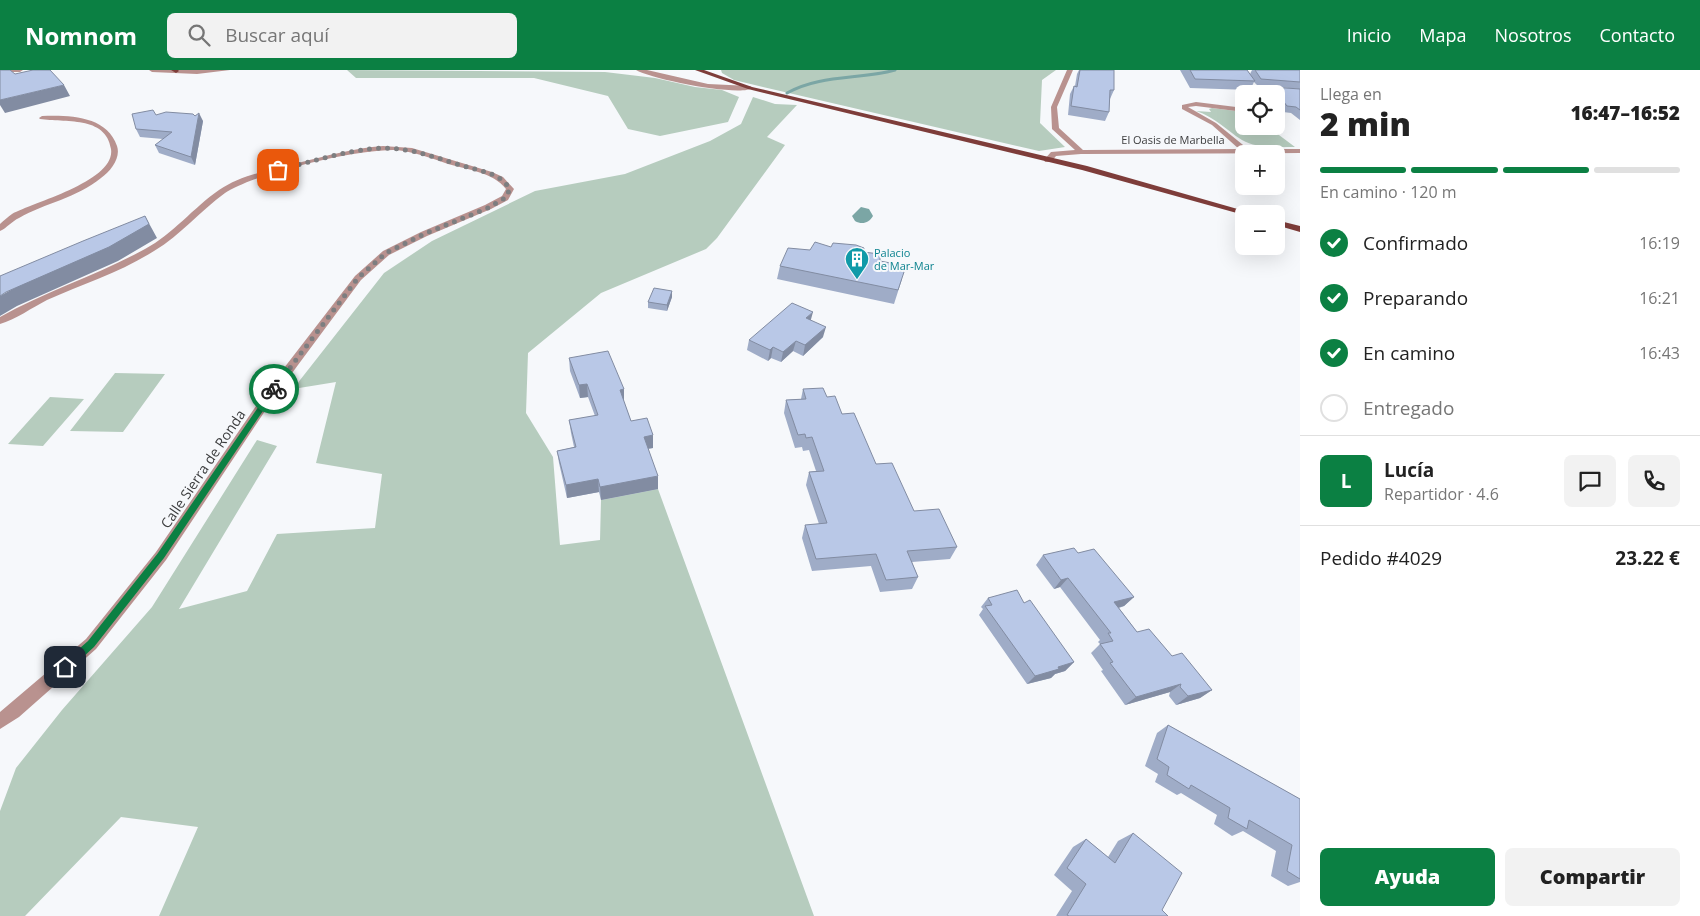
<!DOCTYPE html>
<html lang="es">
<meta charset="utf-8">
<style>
:root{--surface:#fff;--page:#f2f2f2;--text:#222;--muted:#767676;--line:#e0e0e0;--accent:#0b8043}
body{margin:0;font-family:"Open Sans",sans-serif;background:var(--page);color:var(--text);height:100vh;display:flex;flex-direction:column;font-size:19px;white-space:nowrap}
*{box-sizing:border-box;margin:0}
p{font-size:16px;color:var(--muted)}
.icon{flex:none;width:28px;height:28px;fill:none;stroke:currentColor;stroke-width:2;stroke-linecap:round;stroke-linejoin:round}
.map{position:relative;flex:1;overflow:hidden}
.side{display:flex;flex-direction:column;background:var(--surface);width:400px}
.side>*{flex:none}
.tools{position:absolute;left:1235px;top:15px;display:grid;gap:10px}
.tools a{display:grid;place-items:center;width:50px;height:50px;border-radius:8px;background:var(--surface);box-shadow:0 5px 20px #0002;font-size:25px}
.pin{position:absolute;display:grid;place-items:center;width:42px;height:42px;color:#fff;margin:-21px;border-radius:10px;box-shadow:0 2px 8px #0006}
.courier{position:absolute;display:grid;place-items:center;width:50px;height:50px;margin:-25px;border:4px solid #0b8043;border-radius:50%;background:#fff;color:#222;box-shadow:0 1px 6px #0007}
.headline em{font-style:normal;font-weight:800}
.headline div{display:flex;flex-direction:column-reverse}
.headline{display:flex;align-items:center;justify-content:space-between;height:85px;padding:0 20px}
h1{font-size:32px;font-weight:800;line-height:38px}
.bar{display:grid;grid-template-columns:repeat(4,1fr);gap:8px 5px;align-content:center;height:60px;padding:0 20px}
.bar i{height:6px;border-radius:4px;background:var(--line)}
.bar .current{background:var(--accent)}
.bar p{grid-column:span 4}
.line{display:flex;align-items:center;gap:12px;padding:0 20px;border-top:1px solid var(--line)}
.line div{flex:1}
.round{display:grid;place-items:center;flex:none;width:52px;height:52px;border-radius:8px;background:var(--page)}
ol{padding:0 20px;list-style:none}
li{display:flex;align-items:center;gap:15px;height:55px}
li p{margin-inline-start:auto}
li .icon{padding:5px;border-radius:50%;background:var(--accent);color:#fff;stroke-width:4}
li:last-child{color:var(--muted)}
li i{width:28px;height:28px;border:2px solid var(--line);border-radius:50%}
.primary-button{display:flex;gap:10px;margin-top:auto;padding:10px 20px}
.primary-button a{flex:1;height:58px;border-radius:8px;background:var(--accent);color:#fff;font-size:20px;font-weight:800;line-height:58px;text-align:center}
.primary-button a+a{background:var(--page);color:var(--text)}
header{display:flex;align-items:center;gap:30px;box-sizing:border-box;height:70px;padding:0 25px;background:var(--accent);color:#fff}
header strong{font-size:24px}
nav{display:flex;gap:28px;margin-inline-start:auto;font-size:18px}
.search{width:350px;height:45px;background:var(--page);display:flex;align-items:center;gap:12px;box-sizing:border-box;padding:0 18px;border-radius:8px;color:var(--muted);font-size:19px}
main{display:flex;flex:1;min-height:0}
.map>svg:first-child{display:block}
.green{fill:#b6ccbe}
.water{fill:#7ba6a5}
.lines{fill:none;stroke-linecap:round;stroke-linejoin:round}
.stream{stroke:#7ba6a5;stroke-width:3}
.minor{fill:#b9928f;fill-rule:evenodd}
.major{fill:#7e3d3a;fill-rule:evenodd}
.wall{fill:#9facc7}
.shaded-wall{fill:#828ca2}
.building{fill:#b9c8e7;stroke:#828ca2}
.route{fill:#0b8043}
.done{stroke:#7d7e80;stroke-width:5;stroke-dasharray:0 9}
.labels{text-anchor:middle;stroke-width:4;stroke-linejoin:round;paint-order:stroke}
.far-street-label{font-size:11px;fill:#3c3d3e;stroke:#f6f8fb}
.far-culture-label{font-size:11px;fill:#0d838f;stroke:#f6f8fb;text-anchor:start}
.street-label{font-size:14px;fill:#3c3d3e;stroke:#f6f8fb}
</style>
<header>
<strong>Nomnom</strong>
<div class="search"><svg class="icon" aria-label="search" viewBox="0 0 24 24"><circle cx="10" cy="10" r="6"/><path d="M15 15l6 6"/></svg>Buscar aquí</div>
<nav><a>Inicio</a><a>Mapa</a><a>Nosotros</a><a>Contacto</a></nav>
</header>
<main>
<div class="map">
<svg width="1300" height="846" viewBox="0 0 1300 846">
<rect width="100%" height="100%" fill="#f6f8fb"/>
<path class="green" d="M347 0 605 2 655 8 695 17 722 20 739 27 728 52 660 66 628 59 608 26 534 8H356Z
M721 0H1056L1042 10 1040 53 1065 77 1039 81 763 17 734 10 722 3Z
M753 27 775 34 797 35 767 67 785 75 717 168 706 179 601 223 528 283 526 343 553 387 560 475 600 470 601 430 658 419 814 846H159L198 757 121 747 25 846H0V741L16 698 62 640 152 537 257 370 277 376 179 539 247 521 277 464 375 458 382 404 316 393 336 312 293 319 384 203 432 171 535 121 625 104 710 71 741 54Z
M1212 38 1244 42V56H1267L1295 77C1278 77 1258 79 1242 70 1226 60 1215 47 1196 41L1211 42 1209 39Z
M115 303 165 304 123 362 70 361Z
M50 327 84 329 43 376 8 374Z"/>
<path class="water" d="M861 137 869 139 873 146C869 153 862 155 855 151L852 146Z"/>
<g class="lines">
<path class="stream" d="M787 23C821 4 859 10 895 0"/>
<path class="minor" d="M0 0H23L20 2H0Z
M149 0H230L197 4 152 2Z
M636 0H647L708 14 750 16 753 18C739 27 651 9 636 0Z
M1067 0H1073L1057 37 1059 58 1083 80 1239 79 1212 55 1182 39V35L1196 32 1244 38V42L1196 36 1188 37 1216 53 1248 79H1300V83L1081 84 1056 86 1051 92H1045L1044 90 1051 82 1075 80 1052 59 1051 37Z
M1256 17 1300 20V24L1254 20 1253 19Z
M42 46C70 45 107 46 117 76 121 88 111 101 101 108 77 128 45 133 19 148 12 151 7 158 0 161V154C4 150 8 147 12 144 34 132 116 111 111 79 106 45 64 53 40 49L39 48Z
M383 76 412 78 492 102 503 107 514 119 508 130 491 139 427 166 389 185 361 210 275 326 166 490 96 579 19 647 0 659V642L86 569 156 482 267 320 355 206 383 181 421 162 485 135 502 126 506 119C493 102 468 100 448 94 431 88 414 82 397 80 360 78 255 103 225 123 200 141 181 165 154 181 121 202 83 214 47 230 33 237 15 250 0 254V247C46 221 98 205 145 179 173 164 193 138 219 120 243 104 271 100 298 93 326 86 354 78 383 76Z"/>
<path class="major" d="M171 0H178L179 1 176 3Z
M695 0H704L752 17 1087 96 1255 144 1244 145 1082 100 748 19Z
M1276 150 1300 156V162L1276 155Z"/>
</g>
<path class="wall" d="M1079 0H1114V20L1110 29 1109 42 1105 51 1068 45 1070 24 1074 16H1075L1077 4Z
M1180 0H1247L1250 4 1252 0H1300V19L1257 15 1254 12 1250 20 1190 18Z
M1272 17 1300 19V50L1291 43 1283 42 1276 34V24H1268Z
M156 45 195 46 203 51 195 95 159 83 155 75 163 69 140 67 136 59Z
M831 177 864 178 863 182 880 191 902 209 894 234 777 209 780 196Z
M672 221V227L667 241 648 238V232Z
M811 250 823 267 803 286 793 281 781 292 771 288 768 291 747 280 749 270Z
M569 288 624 319V332L631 351 653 365V378L648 379 658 419 601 430 599 422 567 428 559 393 557 381 574 377 571 363 569 350 595 346 588 327 580 328 570 301Z
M803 319 827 327 842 344 876 394 914 441 957 477 950 489 912 492 918 507 912 519 880 522 871 496 812 501 802 468 805 455 819 454 806 415 809 402 816 401 809 380 803 381 802 377 795 378 784 343 786 330 801 329Z
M1078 483 1134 527 1124 536 1119 538 1137 562 1172 586 1212 620 1200 628 1176 635 1169 626 1170 622 1125 635 1101 601 1103 600 1091 583 1100 574 1098 572 1100 570 1060 517 1054 519 1036 495 1043 485Z
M988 528 1024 533 1074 592 1065 601 1055 604 1051 608 1027 614 979 545 983 539 981 537Z
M1168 655 1300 729V812L1288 816 1271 806 1276 781 1243 761 1232 766 1214 754 1217 745 1181 723 1177 725 1155 712 1158 704 1145 696 1157 663Z
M1133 763 1162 840 1168 846H1056L1072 821 1054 805 1073 777 1086 769 1108 787 1118 771Z"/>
<path class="shaded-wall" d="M64 15 70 26 5 43 0 35V30Z
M199 43 203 51 195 95 191 87Z
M145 146 157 168 118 191 17 236 0 246V226Z
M672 221V227L667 241V235Z
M813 242 810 253 806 248Z
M826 257 823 267 803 286 805 275Z
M796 271 793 281 781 292 783 282Z
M773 277 771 288 768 291 770 280Z
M587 314 588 327 580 328 579 315Z
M624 319V332L620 320Z
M653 365V378L644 379V367Z
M658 406V419L601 430 600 417Z
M598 409 599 422 567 428 566 415Z
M1068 508 1060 517 1054 519 1061 510Z
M1134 527 1124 536 1105 541 1114 532Z
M1074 592 1065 601 1055 604 1051 608 1027 614 1035 606 1058 597Z
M1181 614 1170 622 1125 635 1136 627Z
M1212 620 1200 628 1176 635 1188 626Z"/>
<path class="building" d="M0 0H10L15 4 33 0H50L64 15 0 30Z
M1080 0H1114V20H1110L1109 42 1071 36 1074 16 1077 17Z
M1190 0H1247L1255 11 1195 9Z
M1255 0H1300V12L1261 9Z
M1272 17 1300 19V40L1296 37 1287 36Z
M153 40 156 45 166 42 193 44 195 46 199 43 191 87 155 75 172 62 136 59 132 44Z
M145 146 149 154 109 177 6 222 0 226V206L83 171Z
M815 172 831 177 833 173 856 175 864 178 863 182 880 184V191L906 196 898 220 780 196 788 178 810 180Z
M654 218 672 221 667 235 648 232Z
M792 233 813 242 806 248 826 257 805 275 796 271 783 282 773 277 770 280 749 270Z
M608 281 624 319 620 320 631 351 647 348 653 365 644 367 658 406 600 417 598 409 566 415 557 381 576 377 569 350 598 345 587 314 579 315 569 288Z
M823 318 827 327 835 326 842 344 854 343 876 394 892 393 914 441 939 439 957 477 907 481 918 507 886 510 876 484 816 489 805 455 827 453 809 402 824 401 812 367 806 368 805 364 798 365 786 330 806 329 803 319Z
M1074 478 1078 483 1094 479 1134 527 1114 532 1137 562 1149 559 1172 586 1182 583 1212 620 1188 626 1180 617 1181 614 1136 627 1110 593 1113 592 1100 574 1113 571 1108 563H1111L1068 508 1061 510 1043 485Z
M1017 520 1024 533 1030 530 1074 592 1058 597 1059 599 1035 606 985 536 992 535 988 528Z
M1168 655 1300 729V809L1287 801 1292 775 1249 750 1247 759 1228 748 1230 738 1191 715 1189 719 1167 705 1169 697 1157 689Z
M1133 763 1182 803 1162 840 1168 846H1069L1067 845 1086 814 1067 798 1086 769 1115 793Z"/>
<path class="route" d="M274 316 278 319 277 320 164 488 94 577 69 600H62V594L88 571 158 483 272 317Z"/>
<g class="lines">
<path class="done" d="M274 319 358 208 386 183 424 164 488 138 505 128 510 119C499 102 482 102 464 96 442 90 420 81 398 79 363 74 312 92 278 100"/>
</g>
<defs>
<g id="building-pin" transform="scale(1.25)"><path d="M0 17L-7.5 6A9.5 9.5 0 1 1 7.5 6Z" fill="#0f9aa8" stroke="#f6f8fb"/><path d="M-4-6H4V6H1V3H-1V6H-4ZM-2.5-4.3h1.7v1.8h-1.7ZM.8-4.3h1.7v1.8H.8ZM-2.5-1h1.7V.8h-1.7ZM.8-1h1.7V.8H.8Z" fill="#fff"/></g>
</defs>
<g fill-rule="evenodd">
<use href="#building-pin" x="857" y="189"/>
</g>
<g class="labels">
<g class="far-street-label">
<text x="1173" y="74">El Oasis de Marbella</text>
</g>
<g class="far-culture-label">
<text x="874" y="187">Palacio<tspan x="874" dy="13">de Mar-Mar</tspan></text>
</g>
<g class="street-label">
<text transform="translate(203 399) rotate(-56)" y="5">Calle Sierra de Ronda</text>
</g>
</g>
</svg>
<div class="tools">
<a><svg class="icon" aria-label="locate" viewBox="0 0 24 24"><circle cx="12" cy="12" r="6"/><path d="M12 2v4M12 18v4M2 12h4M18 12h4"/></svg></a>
<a>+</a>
<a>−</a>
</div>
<div class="pin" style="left:278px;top:100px;background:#ea580c"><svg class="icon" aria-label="bag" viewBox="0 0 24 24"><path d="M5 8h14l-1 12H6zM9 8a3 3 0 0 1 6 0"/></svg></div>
<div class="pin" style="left:65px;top:597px;background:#1f2937"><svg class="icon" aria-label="home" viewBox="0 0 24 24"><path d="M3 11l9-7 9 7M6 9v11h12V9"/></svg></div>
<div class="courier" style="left:274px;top:319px"><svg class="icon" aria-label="bike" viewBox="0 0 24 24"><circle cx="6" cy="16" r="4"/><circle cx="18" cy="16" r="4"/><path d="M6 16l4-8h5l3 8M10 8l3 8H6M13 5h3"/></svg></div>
</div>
<section class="side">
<div class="headline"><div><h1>2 min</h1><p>Llega en</p></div><em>16:47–16:52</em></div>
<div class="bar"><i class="current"></i><i class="current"></i><i class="current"></i><i></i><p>En camino · 120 m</p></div>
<ol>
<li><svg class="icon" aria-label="check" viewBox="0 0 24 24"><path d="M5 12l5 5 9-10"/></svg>Confirmado<p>16:19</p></li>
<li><svg class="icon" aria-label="check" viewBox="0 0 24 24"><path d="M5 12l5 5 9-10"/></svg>Preparando<p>16:21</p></li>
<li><svg class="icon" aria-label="check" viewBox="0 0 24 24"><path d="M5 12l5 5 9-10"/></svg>En camino<p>16:43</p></li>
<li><i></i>Entregado</li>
</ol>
<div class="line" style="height:90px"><b class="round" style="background:var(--accent);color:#fff">L</b><div><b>Lucía</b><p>Repartidor · 4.6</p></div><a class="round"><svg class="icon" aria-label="chat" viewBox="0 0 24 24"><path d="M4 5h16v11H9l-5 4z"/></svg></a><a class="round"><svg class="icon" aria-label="phone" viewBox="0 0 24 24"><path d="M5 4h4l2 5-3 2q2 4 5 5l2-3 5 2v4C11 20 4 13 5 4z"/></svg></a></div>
<div class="line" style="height:65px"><div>Pedido #4029</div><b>23.22 €</b></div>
<div class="primary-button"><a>Ayuda</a><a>Compartir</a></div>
</section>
</main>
